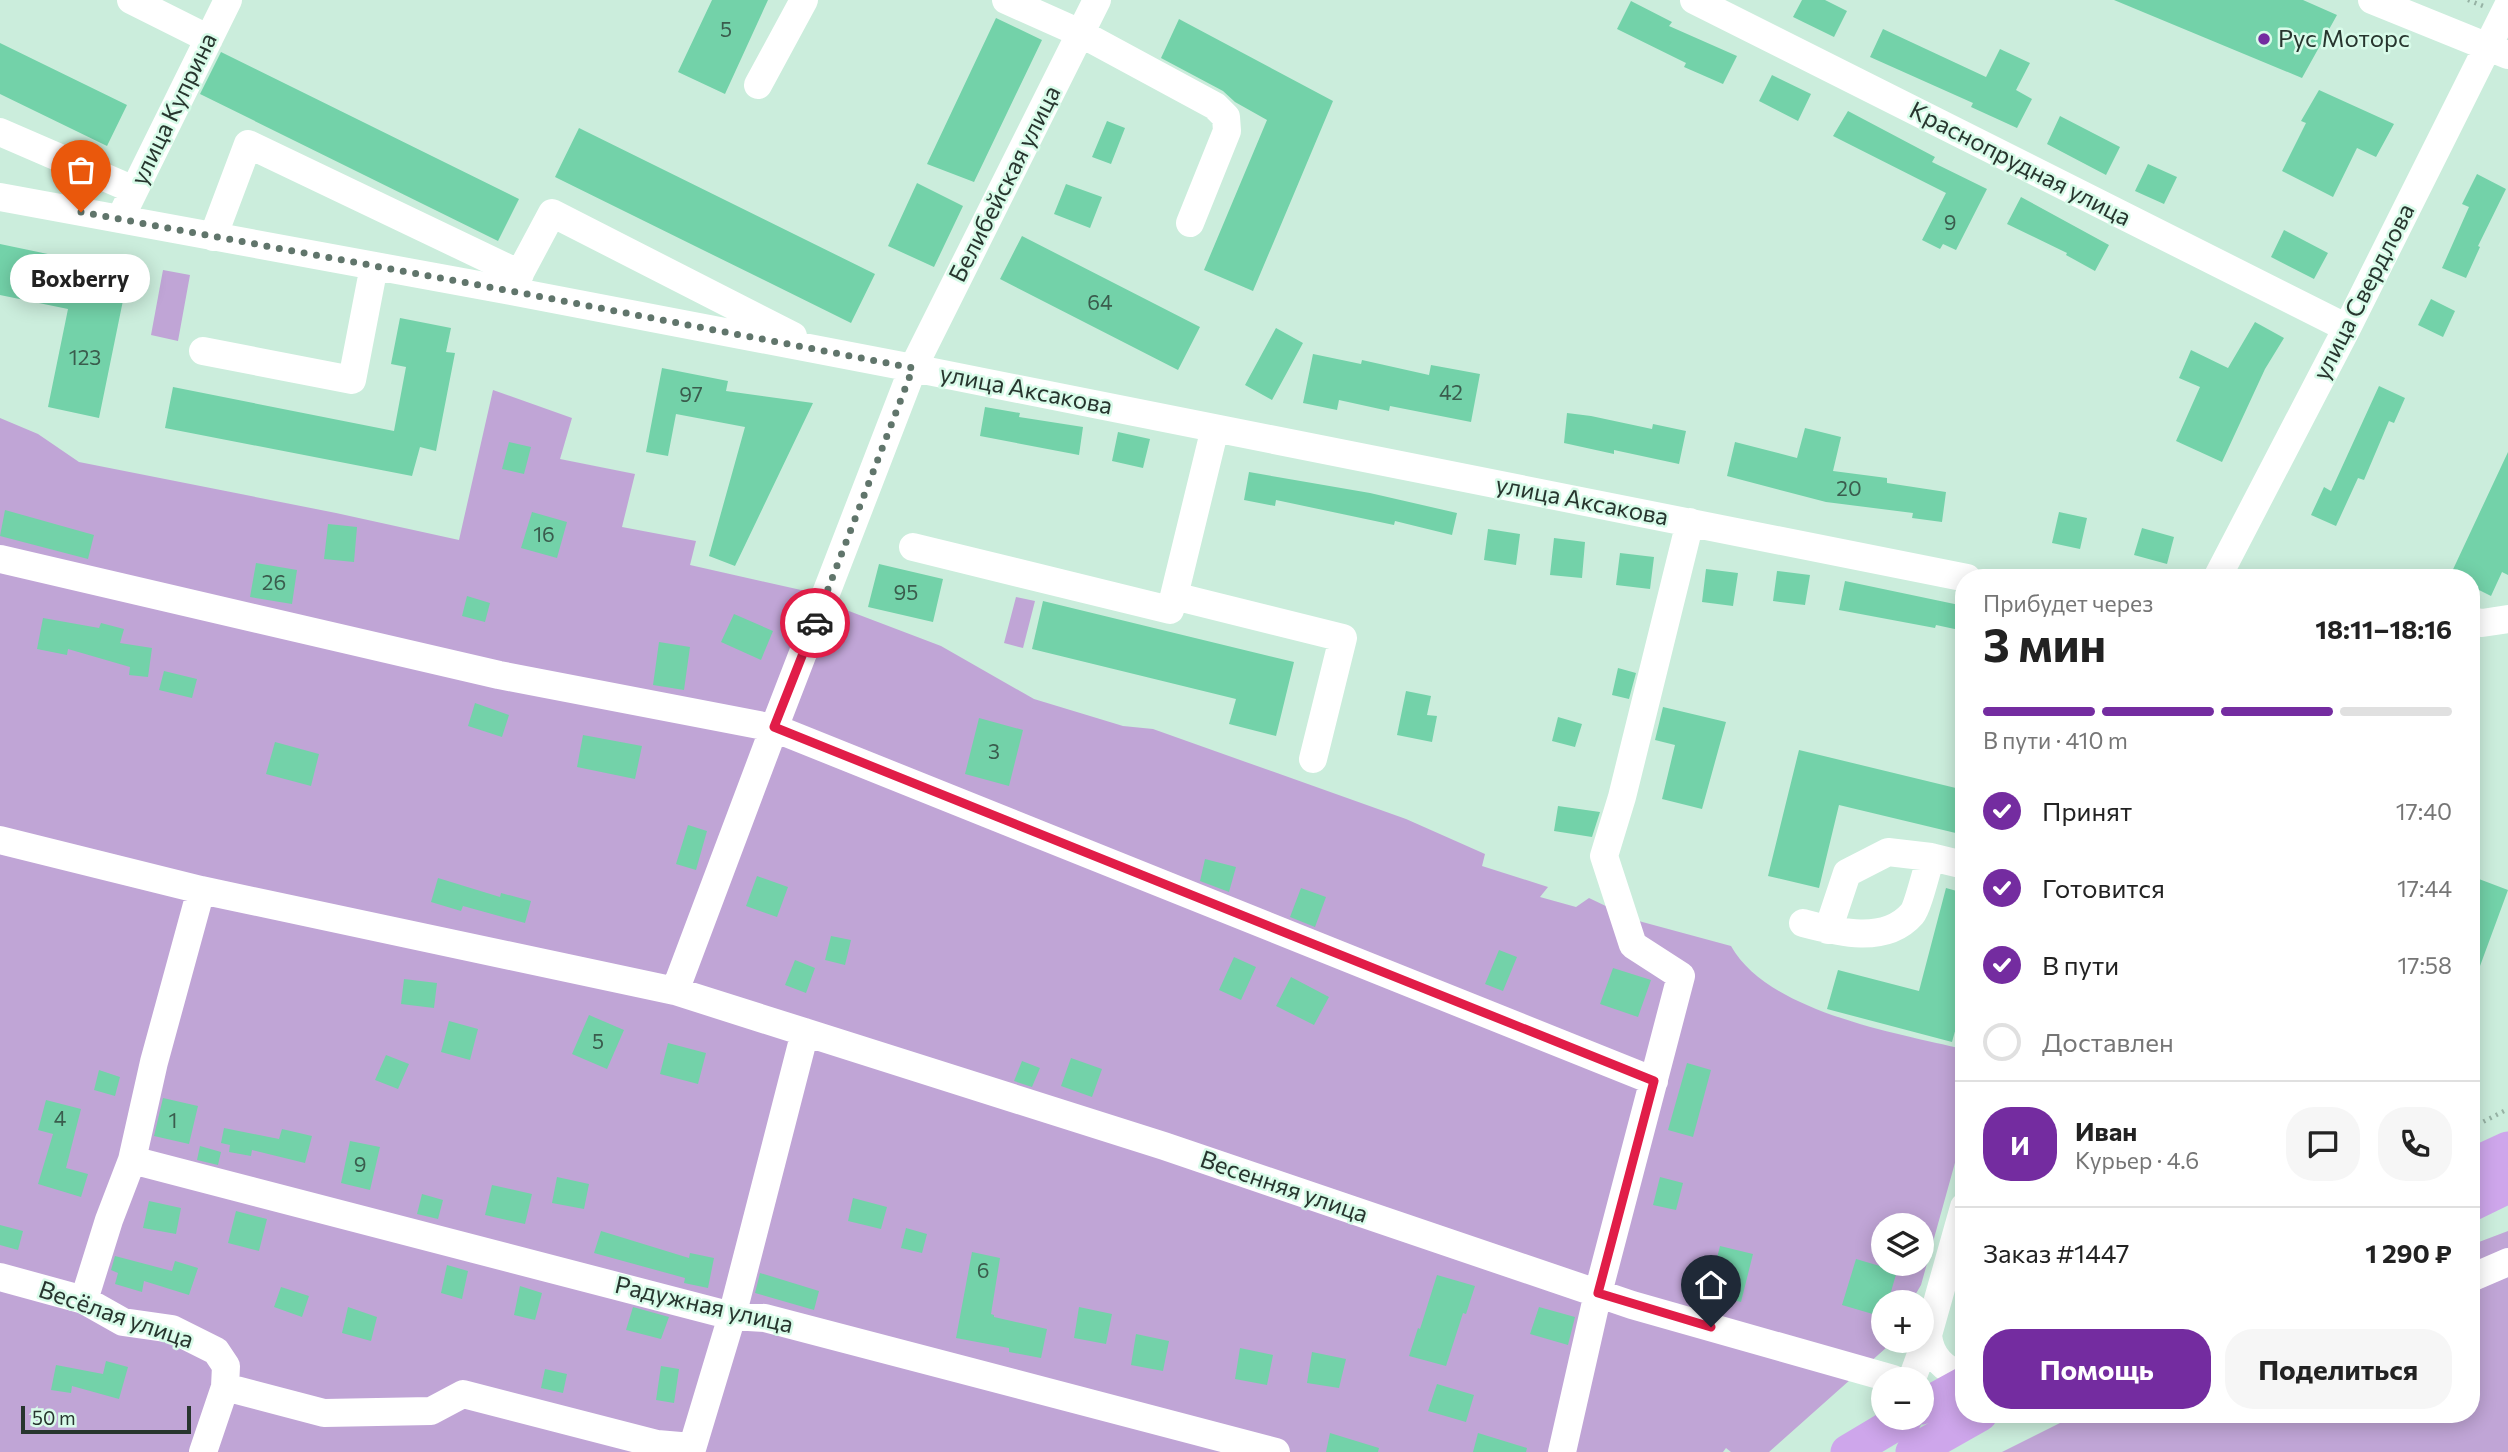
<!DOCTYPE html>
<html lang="ru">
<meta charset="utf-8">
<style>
:root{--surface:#fff;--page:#f6f6f6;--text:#222;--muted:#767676;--line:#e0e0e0;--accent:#742ca0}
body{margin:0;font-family:Commissioner,sans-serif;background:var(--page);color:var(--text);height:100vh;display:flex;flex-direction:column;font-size:26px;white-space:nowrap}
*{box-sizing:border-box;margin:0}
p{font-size:23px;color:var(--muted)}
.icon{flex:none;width:38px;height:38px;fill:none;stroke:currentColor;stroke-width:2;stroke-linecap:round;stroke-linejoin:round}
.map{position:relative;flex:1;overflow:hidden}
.details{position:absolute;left:1955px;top:569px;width:525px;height:854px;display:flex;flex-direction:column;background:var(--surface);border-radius:28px;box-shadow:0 4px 18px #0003}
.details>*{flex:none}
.buttons{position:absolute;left:1871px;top:1213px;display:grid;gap:14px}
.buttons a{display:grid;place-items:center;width:63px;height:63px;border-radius:50%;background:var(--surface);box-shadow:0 4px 18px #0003;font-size:35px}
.scale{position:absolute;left:21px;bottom:18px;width:170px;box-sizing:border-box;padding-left:7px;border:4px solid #27352e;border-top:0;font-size:19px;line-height:24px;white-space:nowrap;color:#27352e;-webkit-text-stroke:5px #d8fbe9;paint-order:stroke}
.pin{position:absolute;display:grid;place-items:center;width:60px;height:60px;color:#fff;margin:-72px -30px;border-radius:50% 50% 50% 0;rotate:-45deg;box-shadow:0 0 7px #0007}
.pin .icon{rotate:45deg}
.courier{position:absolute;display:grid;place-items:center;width:70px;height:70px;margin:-35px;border:5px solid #e11d48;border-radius:50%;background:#fff;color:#222;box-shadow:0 2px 9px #0007}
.bubble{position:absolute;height:49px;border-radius:24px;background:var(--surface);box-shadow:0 4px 18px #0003;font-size:23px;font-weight:700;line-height:49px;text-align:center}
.headline em{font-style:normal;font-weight:700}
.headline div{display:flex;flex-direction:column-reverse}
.headline{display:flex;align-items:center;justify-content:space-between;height:119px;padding:0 28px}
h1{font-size:46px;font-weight:700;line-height:52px}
.bar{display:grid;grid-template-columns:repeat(4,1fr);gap:10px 7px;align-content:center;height:84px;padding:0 28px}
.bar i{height:9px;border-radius:5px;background:var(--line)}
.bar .on{background:var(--accent)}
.bar p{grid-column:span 4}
.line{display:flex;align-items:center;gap:18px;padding:0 28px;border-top:2px solid var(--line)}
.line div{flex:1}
.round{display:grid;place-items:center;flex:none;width:74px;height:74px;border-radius:28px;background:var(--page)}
ol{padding:0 28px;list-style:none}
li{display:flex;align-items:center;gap:21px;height:77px}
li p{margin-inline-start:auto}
li .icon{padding:7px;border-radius:50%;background:var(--accent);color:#fff;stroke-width:4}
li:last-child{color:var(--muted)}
li i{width:38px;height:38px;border:4px solid var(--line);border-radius:50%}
.button{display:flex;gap:14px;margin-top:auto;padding:14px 28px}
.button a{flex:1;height:80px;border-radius:28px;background:var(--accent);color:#fff;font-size:28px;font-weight:700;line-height:80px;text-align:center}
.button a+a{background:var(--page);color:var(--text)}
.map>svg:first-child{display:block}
.green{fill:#c0a5d6;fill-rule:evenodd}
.building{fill:#73d2a9}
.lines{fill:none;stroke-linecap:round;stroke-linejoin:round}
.path{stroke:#96b2a4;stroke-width:4.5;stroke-dasharray:2 5;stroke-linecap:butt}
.minor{stroke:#fff;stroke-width:28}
.major{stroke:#cea6eb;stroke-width:35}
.done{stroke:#60756b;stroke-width:7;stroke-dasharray:0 12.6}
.route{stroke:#e11d48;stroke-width:9}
.poi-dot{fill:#742ca0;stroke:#d8fbe9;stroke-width:2.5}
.labels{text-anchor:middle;stroke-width:5;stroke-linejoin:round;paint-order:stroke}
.number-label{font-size:21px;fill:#3a5c4d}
.poi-label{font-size:24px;fill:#27352e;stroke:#d8fbe9;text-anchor:start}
.street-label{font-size:24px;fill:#27352e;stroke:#d8fbe9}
</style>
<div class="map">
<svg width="2508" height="1452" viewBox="0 0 2508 1452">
<rect width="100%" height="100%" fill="#cbeddc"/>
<path class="green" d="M163 270 190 275 178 341 151 335Z
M493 390 572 418 560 459 635 474 622 527 696 541 690 565 810 592 841 608 941 646 1034 699 1123 726 1153 729 1406 819 1485 854 1482 866 1548 887 1540 897 1576 907 1589 898 1635 920 1731 946C1768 1012 1896 1033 1963 1049V1134L1921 1285 1911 1302H1883V1340L1890 1341 1887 1347 1769 1452H1731L1726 1448 1723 1452H0V418L38 434 79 462 336 513 459 540ZM1883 1225H1922V1264H1883Z
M1016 597 1035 601 1023 648 1004 643Z
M2508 1231V1452H2002L2078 1414H2471V1245Z"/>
<path class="building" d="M712 0H768L725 94 678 72Z
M1802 0H1825L1847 11 1834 37 1793 17Z
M2114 0H2303L2337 15 2302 78Z
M1631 1 1672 22 1669 26 1737 56 1723 84 1684 67 1686 63 1617 29Z
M996 18 1042 40 974 182 927 164Z
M1179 19 1333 101 1253 291 1204 270 1267 120 1235 102 1223 91 1161 58Z
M1883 29 1986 77 2000 49 2030 63 2016 90 2032 99 2017 128 1971 107 1973 103 1870 57Z
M0 43 127 105 107 146 0 94Z
M221 52 519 199 498 241 200 94Z
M1772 75 1811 94 1798 121 1759 101Z
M2319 90 2394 124 2376 157 2357 148 2333 197 2282 171 2306 123 2301 121Z
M1848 111 1935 157 1932 162 1987 189 1956 250 1943 244 1940 249 1922 240 1946 193 1833 136Z
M2060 116 2120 147 2106 175 2047 144Z
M1107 121 1125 128 1111 164 1092 157Z
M579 128 875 274 851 323 555 177Z
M2148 164 2177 177 2164 204 2135 191Z
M2477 174 2506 189 2478 246 2480 247 2466 278 2442 268 2469 207 2462 204Z
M917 183 963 206 934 267 888 246Z
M1066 184 1102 197 1090 228 1054 214Z
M2021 197 2109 245 2095 271 2066 255 2067 253 2007 224Z
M2284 230 2328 253 2314 279 2271 257Z
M1022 236 1200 327 1178 370 1000 279Z
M0 244 129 271 99 418 48 407 68 309 0 295Z
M2431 299 2455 311 2443 337 2418 325Z
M400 318 451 328 446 352 455 353 436 451 420 447 412 476 165 428 173 387 394 431 406 367 391 364Z
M2255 322 2284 338 2265 369 2222 462 2176 441 2200 387 2179 378 2191 350 2228 368Z
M1276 328 1303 343 1272 400 1245 385Z
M1313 354 1361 364 1362 360 1429 375 1431 365 1480 374 1471 422 1390 406 1389 411 1339 400 1337 410 1303 403Z
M662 368 728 381 726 391 813 403 735 566 709 556 745 427 676 414 668 456 646 452Z
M2379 386 2405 398 2394 423 2389 421 2364 480 2358 478 2336 526 2311 515 2324 487 2331 491Z
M985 407 1020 413 1019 417 1083 427 1079 455 980 436Z
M1567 413 1591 416 1652 429 1653 424 1686 431 1679 464 1614 450V454L1564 443Z
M1805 428 1841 437 1833 471 1887 478V483L1946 492 1942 522 1912 518 1913 513 1826 502 1727 476 1735 442 1797 458Z
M1118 432 1150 439 1143 468 1112 461Z
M509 442 531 447 524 474 502 469Z
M2508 452V575L2502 572 2491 596 2471 586V578H2449Z
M1249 472 1370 493 1457 513 1452 535 1395 521 1394 525 1276 500 1275 506 1244 500Z
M5 510 94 535 88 559 0 536Z
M532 512 567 522 557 558 521 548Z
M2059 512 2087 518 2080 549 2052 543Z
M328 524 357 527 354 562 324 559Z
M2142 528 2174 537 2167 564 2134 555Z
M1488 529 1520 534 1516 565 1484 560Z
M1554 538 1585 542 1582 578 1550 575Z
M1620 553 1654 557 1650 589 1616 585Z
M256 563 297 570 292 604 250 597Z
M879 564 943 579 933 622 868 607Z
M1706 569 1738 573 1733 606 1702 602Z
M1777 571 1810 575 1805 605 1773 601Z
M1845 581 1964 606V631L1936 625 1935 628 1839 610Z
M467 596 490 603 485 622 462 616Z
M1043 601 1294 662 1276 736 1229 724 1236 699 1032 649Z
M734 614 773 631 761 660 721 642Z
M43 618 99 628 101 623 124 629 120 643 152 648 148 677 129 675 130 667 68 649 67 655 37 649Z
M659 642 690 647 684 690 653 685Z
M1618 668 1636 673 1629 699 1612 695Z
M164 671 197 679 192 698 159 690Z
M1406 691 1431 696 1427 715 1437 716 1432 742 1397 735Z
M475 703 509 715 502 737 468 726Z
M1663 707 1726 722 1702 809 1662 799 1675 745 1655 740Z
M1558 717 1582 724 1575 747 1552 741Z
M979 718 1023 730 1009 786 965 774Z
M583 735 642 746 635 779 577 767Z
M275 742 319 754 311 786 266 774Z
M1799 750 1964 790V835L1839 805 1819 888 1768 876Z
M1558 806 1600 812 1592 837 1554 831Z
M688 825 707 831 696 870 676 864Z
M1205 859 1236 867 1229 892 1200 881Z
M757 876 788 887 777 917 746 906Z
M2471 876 2508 890 2473 985H2471Z
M438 878 500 897 501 893 531 901 525 923 463 906 461 911 431 902Z
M1301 888 1326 897 1315 927 1290 917Z
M1946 888 1964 893V999L1952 1042 1827 1009 1838 970 1919 991Z
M831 936 851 940 845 965 825 960Z
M1499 950 1517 957 1503 991 1485 984Z
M1234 957 1256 967 1241 1000 1219 990Z
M795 960 815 968 806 993 785 985Z
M1613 968 1651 980 1638 1017 1600 1004Z
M1291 977 1329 997 1314 1025 1276 1006Z
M404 979 437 983 434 1008 401 1004Z
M589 1015 624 1030 607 1069 572 1054Z
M449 1021 478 1029 470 1060 441 1052Z
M668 1043 706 1053 698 1084 660 1074Z
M386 1055 409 1064 398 1089 375 1080Z
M1071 1058 1102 1069 1092 1097 1061 1086Z
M1022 1061 1040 1068 1032 1087 1014 1081Z
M1687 1063 1711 1070 1693 1137 1668 1130Z
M99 1070 120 1077 115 1096 94 1090Z
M163 1098 198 1106 189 1144 154 1136Z
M46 1100 81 1109 66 1168 88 1174 81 1197 38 1184 53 1134 38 1130Z
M224 1128 279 1139 282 1129 312 1136 305 1163 252 1150 251 1156 229 1152 230 1145 221 1143Z
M350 1141 380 1147 370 1190 341 1183Z
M200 1146 221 1152 218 1165 197 1160Z
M557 1177 589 1184 584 1209 552 1203Z
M1660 1177 1683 1183 1676 1210 1653 1205Z
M492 1185 532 1194 525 1224 485 1215Z
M422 1194 443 1200 438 1219 417 1214Z
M853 1198 887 1207 881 1229 848 1221Z
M149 1201 181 1208 176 1234 143 1228Z
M236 1211 267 1219 259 1251 228 1243Z
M0 1225 23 1231 18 1250 0 1245Z
M906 1228 927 1234 922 1253 901 1248Z
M601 1231 689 1258 690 1253 714 1258 708 1288 684 1283 685 1278 594 1253Z
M1720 1246 1753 1254 1741 1302 1708 1294Z
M972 1252 1000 1258 991 1314 994 1315V1317L1047 1329 1041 1358 1009 1352V1348L956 1338Z
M115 1256 172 1271 175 1261 198 1268 189 1295 144 1281 142 1292 115 1284 118 1273 111 1270Z
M1856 1259 1897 1271 1888 1302H1883V1317L1842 1305Z
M447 1265 468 1271 462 1299 441 1293Z
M760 1273 819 1291 814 1310 755 1293Z
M1437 1275 1475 1286 1466 1314 1463 1313 1446 1366 1409 1356 1418 1328 1420 1329Z
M520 1286 542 1293 535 1320 514 1315Z
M281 1287 309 1296 302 1317 274 1307Z
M348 1307 377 1317 371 1341 342 1333Z
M633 1307 669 1317 661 1339 626 1330Z
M1079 1307 1112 1314 1106 1344 1074 1338Z
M1539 1307 1575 1317 1568 1345 1530 1334Z
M1136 1334 1169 1341 1163 1371 1131 1365Z
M1240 1348 1273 1355 1267 1385 1235 1379Z
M1312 1352 1346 1359 1339 1388 1307 1383Z
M106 1361 128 1367 119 1399 72 1386 71 1393 51 1390 56 1365 103 1374Z
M661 1366 679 1369 674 1403 656 1400Z
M545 1369 567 1374 563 1393 541 1388Z
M1437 1384 1474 1395 1466 1422 1428 1411Z
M1330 1433 1379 1448 1378 1452H1326Z
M1478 1433 1527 1448 1526 1452H1473Z"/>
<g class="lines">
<path class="path" d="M2468 0 2483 6
M2471 1128 2508 1109"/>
<path class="minor" d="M131 0 209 39
M1006 0 1080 33 1215 106 1226 117 1227 131 1190 223
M1694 0 2347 328
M2372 0 2508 55
M758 85 804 0
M0 132 134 190
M0 197 511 291 913 368 1967 578
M120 219 228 0
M213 237 248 144 520 274
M512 288 552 213 793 336
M203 351 352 380 374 266
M1215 428 1174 596 1343 638 1313 759
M913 547 1170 610 1174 596
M0 559 499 675 774 728 1654 1081
M2217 578 2347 328 2508 6
M2471 621 2482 623 2508 619
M0 840 201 890 675 991 1164 1146 1632 1305 1893 1379
M1803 923C1837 932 1885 945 1912 914 1918 907 1927 868 1931 857
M1828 930 1847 873 1888 852 1931 857 1964 865
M675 991 774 728 913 368 1097 0
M132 1160 732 1316 765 1318 1276 1452
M0 1277 84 1300 123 1322 172 1329 216 1351 226 1366 225 1387 203 1452
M2471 1278 2508 1262
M84 1300 109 1220 132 1160 154 1062 201 890
M1928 1335C1930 1356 1944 1370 1964 1376
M1912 1379 1928 1335 1964 1207
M225 1387 324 1413 431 1411 463 1394 657 1444 692 1447
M691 1452 732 1316 805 1032
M1562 1452 1598 1293 1681 976 1633 945 1604 856 1622 797 1690 522"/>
<path class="major" d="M2471 1166 2508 1149
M2471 1204 2508 1186
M1922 1407 1964 1384
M1848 1452 1905 1418
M1913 1452 1980 1414"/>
</g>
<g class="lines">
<path class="done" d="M81 212 511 291 913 368 815 623"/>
<path class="route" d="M815 623 774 727 1654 1081 1598 1293 1711 1327"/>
</g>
<circle class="poi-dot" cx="2264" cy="39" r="7"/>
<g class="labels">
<g class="number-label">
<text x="726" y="37">5</text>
<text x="1950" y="230">9</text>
<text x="1100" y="310">64</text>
<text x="85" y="365">123</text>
<text x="1451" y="400">42</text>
<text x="691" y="402">97</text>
<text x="1849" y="496">20</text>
<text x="544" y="542">16</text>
<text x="274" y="590">26</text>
<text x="906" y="600">95</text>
<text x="994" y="759">3</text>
<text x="598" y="1049">5</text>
<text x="60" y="1126">4</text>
<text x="173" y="1128">1</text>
<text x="360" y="1172">9</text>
<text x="983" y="1278">6</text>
</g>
<g class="poi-label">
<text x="2278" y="47">Рус Моторс</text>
</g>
<g class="street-label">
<text transform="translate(174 109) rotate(-64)" y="8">улица Куприна</text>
<text transform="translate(2020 164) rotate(27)" y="8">Краснопрудная улица</text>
<text transform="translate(1005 184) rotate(-63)" y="8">Белибейская улица</text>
<text transform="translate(2364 292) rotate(-63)" y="8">улица Свердлова</text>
<text transform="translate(1026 390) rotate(11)" y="8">улица Аксакова</text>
<text transform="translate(1582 501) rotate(11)" y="8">улица Аксакова</text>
<text transform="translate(1284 1187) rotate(19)" y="8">Весенняя улица</text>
<text transform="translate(704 1305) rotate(13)" y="8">Радужная улица</text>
<text transform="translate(116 1315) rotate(19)" y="8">Весёлая улица</text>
</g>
</g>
</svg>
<div class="buttons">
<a><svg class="icon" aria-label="layers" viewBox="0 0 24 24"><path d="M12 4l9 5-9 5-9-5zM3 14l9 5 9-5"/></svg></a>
<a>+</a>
<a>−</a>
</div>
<div class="scale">50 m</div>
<div class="pin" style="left:81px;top:212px;background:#ea580c"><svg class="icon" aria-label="bag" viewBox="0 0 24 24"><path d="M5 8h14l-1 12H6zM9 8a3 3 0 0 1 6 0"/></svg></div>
<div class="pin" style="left:1711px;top:1327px;background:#1f2937"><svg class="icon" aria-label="home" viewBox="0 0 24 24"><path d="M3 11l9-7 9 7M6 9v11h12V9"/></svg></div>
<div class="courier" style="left:815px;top:623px"><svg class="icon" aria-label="car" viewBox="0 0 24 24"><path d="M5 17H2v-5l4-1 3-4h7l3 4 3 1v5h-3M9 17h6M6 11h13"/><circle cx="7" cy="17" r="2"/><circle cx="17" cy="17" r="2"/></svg></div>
<div class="bubble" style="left:10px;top:254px;width:140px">Boxberry</div>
<section class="details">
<div class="headline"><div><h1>3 мин</h1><p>Прибудет через</p></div><em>18:11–18:16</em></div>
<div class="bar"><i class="on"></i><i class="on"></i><i class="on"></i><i></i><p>В пути · 410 m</p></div>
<ol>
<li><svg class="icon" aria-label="check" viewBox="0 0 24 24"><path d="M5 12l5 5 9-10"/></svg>Принят<p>17:40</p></li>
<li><svg class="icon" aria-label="check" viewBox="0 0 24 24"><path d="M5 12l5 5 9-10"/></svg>Готовится<p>17:44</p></li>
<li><svg class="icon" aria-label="check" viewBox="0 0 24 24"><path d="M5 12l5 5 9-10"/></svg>В пути<p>17:58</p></li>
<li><i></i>Доставлен</li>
</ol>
<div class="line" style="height:126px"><b class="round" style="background:var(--accent);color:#fff">И</b><div><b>Иван</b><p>Курьер · 4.6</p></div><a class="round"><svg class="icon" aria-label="chat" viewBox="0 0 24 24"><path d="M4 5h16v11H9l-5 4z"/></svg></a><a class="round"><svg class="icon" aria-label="phone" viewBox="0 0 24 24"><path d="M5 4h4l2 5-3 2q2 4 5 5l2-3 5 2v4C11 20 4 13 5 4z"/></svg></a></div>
<div class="line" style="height:91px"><div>Заказ #1447</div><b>1 290 ₽</b></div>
<div class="button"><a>Помощь</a><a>Поделиться</a></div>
</section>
</div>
